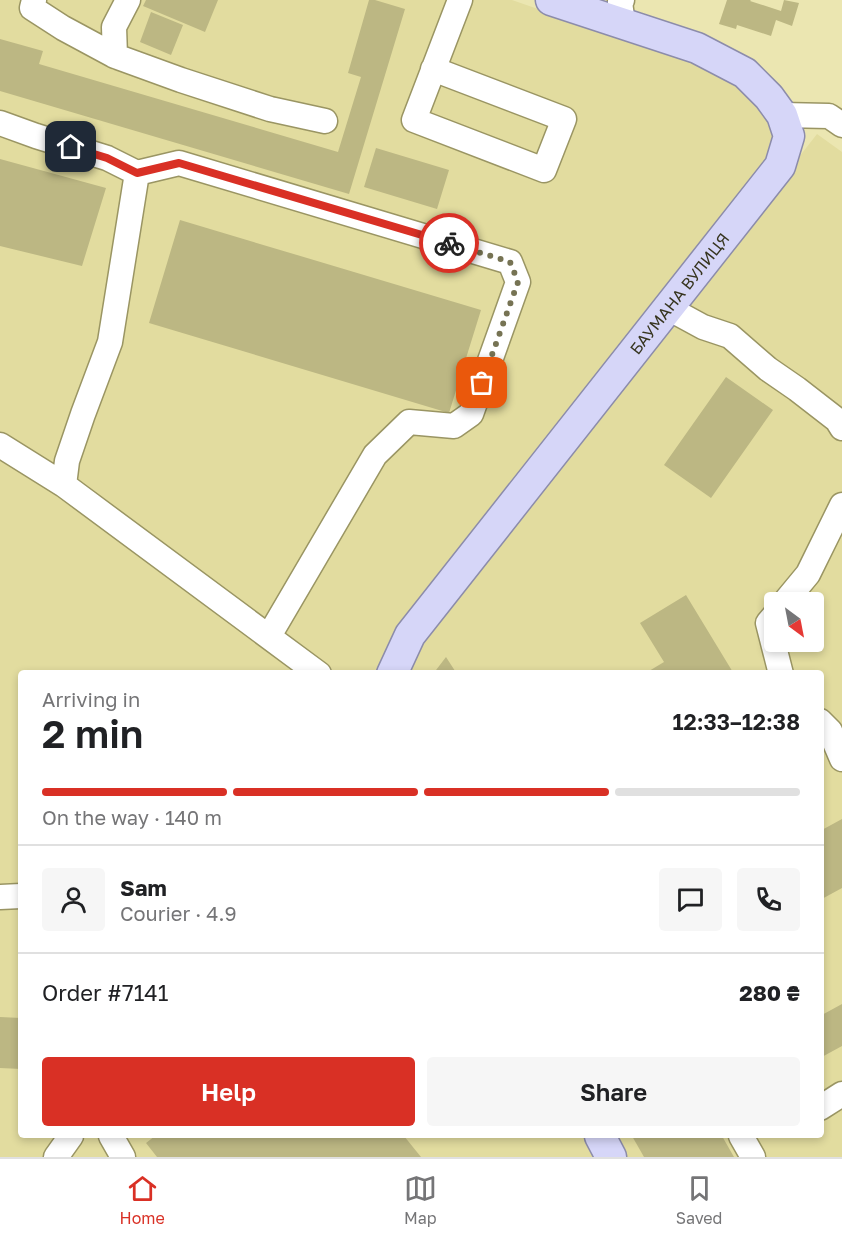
<!DOCTYPE html>
<meta charset="utf-8">
<style>
:root{--surface:#fff;--page:#f6f6f6;--text:#202124;--muted:#757577;--line:#e0e0e0;--accent:#d93025}
body{margin:0;font-family:"Golos Text",sans-serif;background:var(--page);color:var(--text);height:100vh;display:flex;flex-direction:column;font-size:22px;white-space:nowrap}
*{box-sizing:border-box;margin:0}
p{font-size:20px;color:var(--muted)}
.icon{flex:none;width:33px;height:33px;fill:none;stroke:currentColor;stroke-width:2;stroke-linecap:round;stroke-linejoin:round}
.map{position:relative;flex:1;overflow:hidden}
.drawer{position:absolute;left:18px;top:670px;width:806px;height:468px;display:flex;flex-direction:column;background:var(--surface);border-radius:6px;box-shadow:0 3px 9px #0003}
.drawer>*{flex:none}
.needle{width:39px;rotate:148deg}
.fabs{position:absolute;left:764px;top:592px;display:grid;gap:12px}
.fabs a{display:grid;place-items:center;width:60px;height:60px;border-radius:6px;background:var(--surface);box-shadow:0 3px 9px #0003;font-size:30px}
.pin{position:absolute;display:grid;place-items:center;width:51px;height:51px;color:#fff;margin:-26px;border-radius:12px;box-shadow:0 3px 9px #0006}
.courier{position:absolute;display:grid;place-items:center;width:60px;height:60px;margin:-30px;border:4px solid #d93025;border-radius:50%;background:#fff;color:#222;box-shadow:0 2px 8px #0007}
.overview em{font-style:normal;font-weight:600}
.overview div{display:flex;flex-direction:column-reverse}
.overview{display:flex;align-items:center;justify-content:space-between;height:102px;padding:0 24px}
h1{font-size:39px;font-weight:600;line-height:45px}
.bar{display:grid;grid-template-columns:repeat(4,1fr);gap:9px 6px;align-content:center;height:72px;padding:0 24px}
.bar i{height:8px;border-radius:4px;background:var(--line)}
.bar .current{background:var(--accent)}
.bar p{grid-column:span 4}
.line{display:flex;align-items:center;gap:15px;padding:0 24px;border-top:2px solid var(--line)}
.line div{flex:1}
.round{display:grid;place-items:center;flex:none;width:63px;height:63px;border-radius:6px;background:var(--page)}
.cta{display:flex;gap:12px;margin-top:auto;padding:12px 24px}
.cta a{flex:1;height:69px;border-radius:6px;background:var(--accent);color:#fff;font-size:24px;font-weight:600;line-height:69px;text-align:center}
.cta a+a{background:var(--page);color:var(--text)}
.tab-bar{display:flex;justify-content:space-around;align-items:center;height:84px;border-top:2px solid var(--line);background:var(--surface);font-size:16px;color:var(--muted)}
.tab-bar a{display:grid;justify-items:center;gap:3px}
.tab-bar .current{color:var(--accent)}
.map>svg:first-child{display:block}
.built{fill:#e2dc9f;fill-rule:evenodd}
.building{fill:#bcb783}
.lines{fill:none;stroke-linecap:round;stroke-linejoin:round}
.minor-casing{stroke:#9a9563;stroke-width:27}
.major-casing{stroke:#8c8caa;stroke-width:33}
.minor{stroke:#fff;stroke-width:24}
.major{stroke:#d6d6f8;stroke-width:30}
.done{stroke:#767353;stroke-width:6;stroke-dasharray:0 10.8}
.route{stroke:#d93025;stroke-width:8}
.labels{text-anchor:middle;stroke-width:4.5;stroke-linejoin:round;paint-order:stroke}
.street-label{font-size:16px;fill:#373520;stroke:#ebe6b1}
</style>
<div class="map">
<svg width="842" height="1157" viewBox="0 0 842 1157">
<rect width="100%" height="100%" fill="#ebe6b1"/>
<path class="built" d="M0 0H512L633 42 693 60 737 82 760 104 777 136 769 161 379 673 21 674V1136H586L598 1157H0Z
M817 134 842 152V1157H624L613 1136H820V674H405L420 642ZM774 603H813V642H774Z"/>
<path class="building" d="M146 0H218L205 32 143 6Z
M369 0H375L405 9 349 194 0 91V39L43 51 39 64 338 152 361 77 348 73Z
M727 0H751L750 1 781 11 784 0 799 3 792 26 776 20 771 36 737 25 736 29 719 24Z
M151 12 183 25 171 55 140 42Z
M376 148 449 170 437 209 364 187Z
M0 159 106 188 82 266 0 246Z
M180 220 481 310 449 413 149 323Z
M726 377 773 410 711 498 664 465Z
M686 595 734 674H644L664 662 640 623Z
M446 657 457 674H433Z
M842 819V888L820 900V831Z
M842 1004V1046L820 1058V1016Z
M0 1017 21 1018V1069L0 1068Z
M155 1136H404L421 1157H157L146 1143Z
M632 1136H722L734 1157H644Z"/>
<g class="lines">
<g class="minor-casing">
<path id="minor" d="M34 0 32 8 63 28 115 56
M128 0 114 27 115 56 181 80 270 109 325 121
M622 0 620 2 623 24
M433 69 564 119 544 170 414 120 460 0
M782 115 829 116 842 125
M0 123 36 136 107 158 137 173 110 342 83 414 67 461 64 485
M137 173 179 163 510 262 518 282 471 414 454 426 409 422 375 455 269 636
M668 308 703 327 730 336 768 369 797 389 837 420 842 428
M0 445 64 485 319 674
M784 603 808 574 842 505
M774 616 768 623 781 674
M820 721 830 731 842 759
M0 897 21 896
M820 1108 842 1094
M111 1136 123 1157
M741 1136 753 1157
M56 1157 71 1136"/>
</g>
<g class="major-casing">
<g id="major">
<path id="s1" d="M392 674 410 635 780 166 789 136 782 115 769 97 745 73 697 48 551 0"/>
<path d="M600 1136 611 1157"/>
</g>
</g>
<use href="#minor" class="minor"/>
<use href="#major" class="major"/>
</g>
<g class="lines">
<path class="done" d="M449 243 510 262 518 282 482 383"/>
<path class="route" d="M71 147 107 158 137 173 179 163 449 243"/>
</g>
<g class="labels">
<g class="street-label">
<text dy="6" stroke="none"><textPath href="#s1" startOffset="478">БАУМАНА ВУЛИЦЯ</textPath></text>
</g>
</g>
</svg>
<div class="fabs">
<a><svg class="needle" viewBox="-14 -14 28 28"><path d="M0-13l5 13h-10z" fill="#e53935"/><path d="M0 13l5-13h-10z" fill="#757577"/></svg></a>
</div>
<div class="pin" style="left:482px;top:383px;background:#ea580c"><svg class="icon" aria-label="bag" viewBox="0 0 24 24"><path d="M5 8h14l-1 12H6zM9 8a3 3 0 0 1 6 0"/></svg></div>
<div class="pin" style="left:71px;top:147px;background:#1f2937"><svg class="icon" aria-label="home" viewBox="0 0 24 24"><path d="M3 11l9-7 9 7M6 9v11h12V9"/></svg></div>
<div class="courier" style="left:449px;top:243px"><svg class="icon" aria-label="bike" viewBox="0 0 24 24"><circle cx="6" cy="16" r="4"/><circle cx="18" cy="16" r="4"/><path d="M6 16l4-8h5l3 8M10 8l3 8H6M13 5h3"/></svg></div>
<section class="drawer">
<div class="overview"><div><h1>2 min</h1><p>Arriving in</p></div><em>12:33–12:38</em></div>
<div class="bar"><i class="current"></i><i class="current"></i><i class="current"></i><i></i><p>On the way · 140 m</p></div>
<div class="line" style="height:108px"><a class="round"><svg class="icon" aria-label="person" viewBox="0 0 24 24"><circle cx="12" cy="8" r="4"/><path d="M4 21q1-7 8-7t8 7"/></svg></a><div><b>Sam</b><p>Courier · 4.9</p></div><a class="round"><svg class="icon" aria-label="chat" viewBox="0 0 24 24"><path d="M4 5h16v11H9l-5 4z"/></svg></a><a class="round"><svg class="icon" aria-label="phone" viewBox="0 0 24 24"><path d="M5 4h4l2 5-3 2q2 4 5 5l2-3 5 2v4C11 20 4 13 5 4z"/></svg></a></div>
<div class="line" style="height:78px"><div>Order #7141</div><b>280 ₴</b></div>
<div class="cta"><a>Help</a><a>Share</a></div>
</section>
</div>
<nav class="tab-bar">
<a class="current"><svg class="icon" aria-label="home" viewBox="0 0 24 24"><path d="M3 11l9-7 9 7M6 9v11h12V9"/></svg>Home</a>
<a><svg class="icon" aria-label="map" viewBox="0 0 24 24"><path d="M3 6l6-2 6 2 6-2v14l-6 2-6-2-6 2zM9 4v14M15 6v14"/></svg>Map</a>
<a><svg class="icon" aria-label="saved" viewBox="0 0 24 24"><path d="M7 4h10v16l-5-4-5 4z"/></svg>Saved</a>
</nav>
